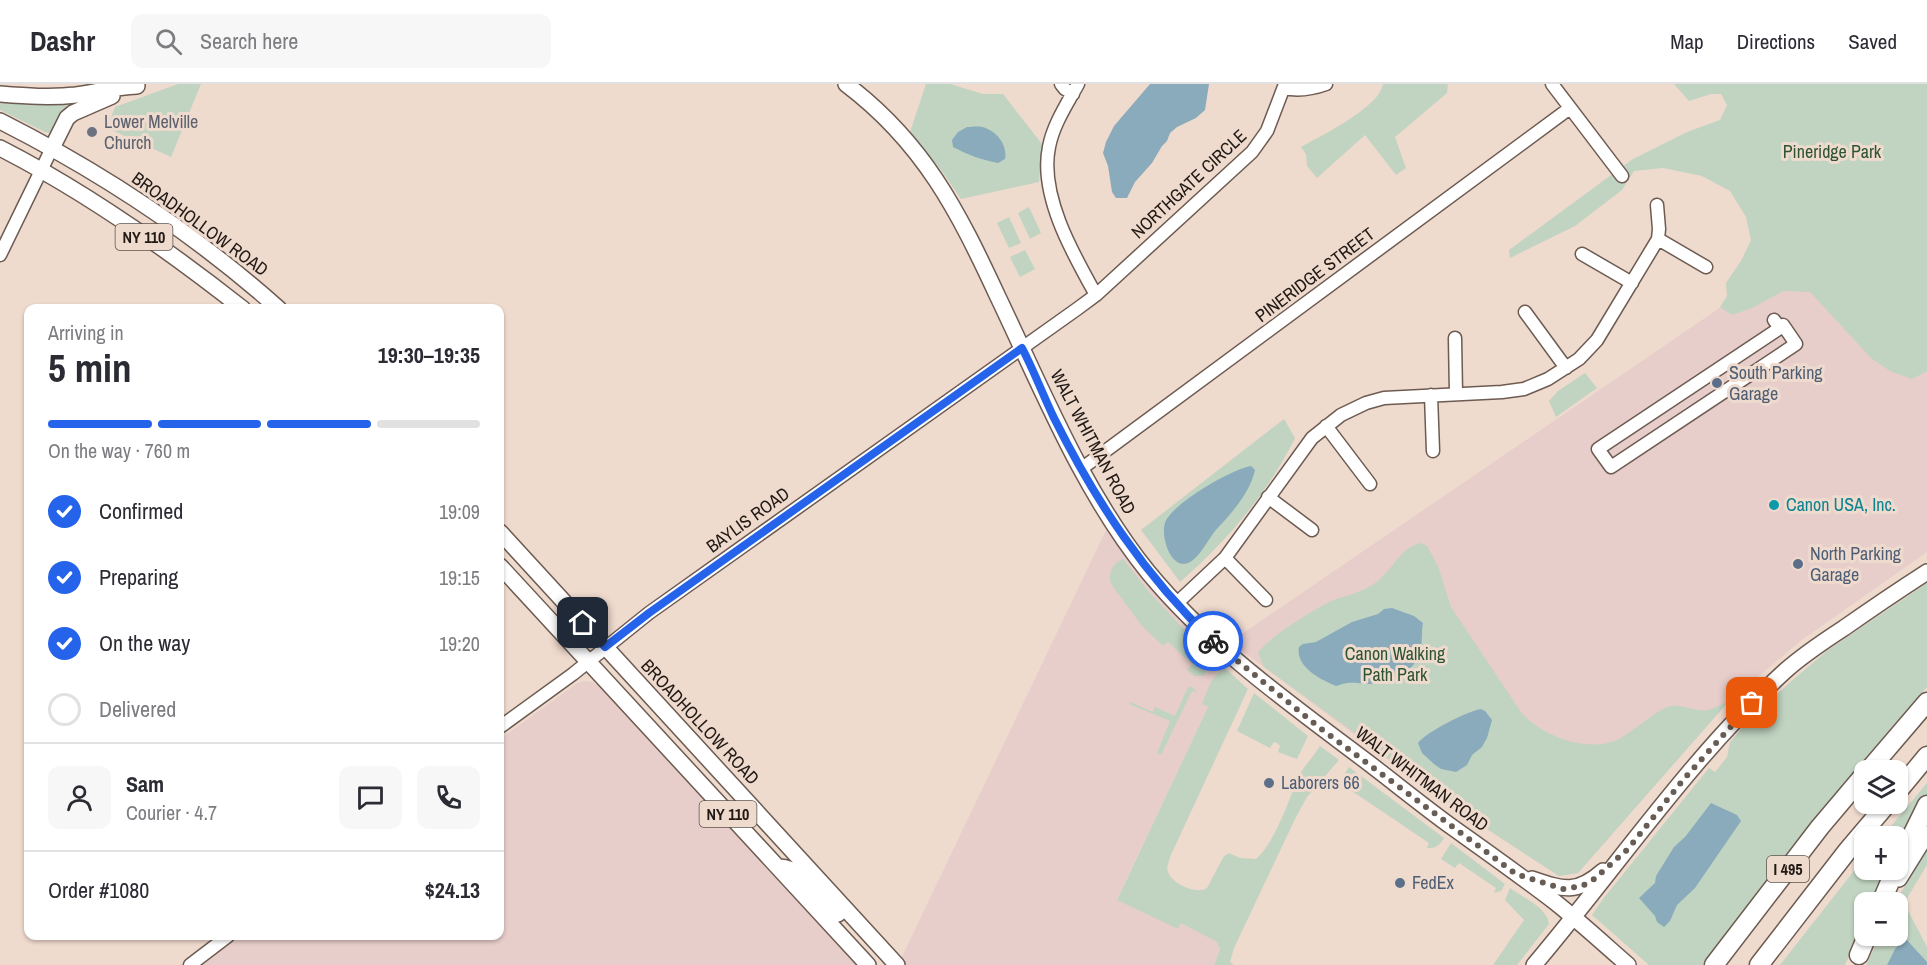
<!DOCTYPE html>
<meta charset="utf-8">
<style>
:root{--surface:#fff;--page:#f7f7f7;--text:#2b2b33;--muted:#7c7c81;--line:#e1e1e2;--accent:#2563eb}
body{margin:0;font-family:"Archivo Narrow",sans-serif;background:var(--page);color:var(--text);height:100vh;display:flex;flex-direction:column;font-size:22px;white-space:nowrap}
*{box-sizing:border-box;margin:0}
p{font-size:20px;color:var(--muted)}
.icon{flex:none;width:33px;height:33px;fill:none;stroke:currentColor;stroke-width:2;stroke-linecap:round;stroke-linejoin:round}
.map{position:relative;flex:1;overflow:hidden}
.side{position:absolute;left:24px;top:220px;width:480px;height:636px;display:flex;flex-direction:column;background:var(--surface);border-radius:12px;box-shadow:0 2px 4px #0004}
.side>*{flex:none}
.controls{position:absolute;left:1854px;top:676px;display:grid;gap:12px}
.controls a{display:grid;place-items:center;width:54px;height:54px;border-radius:12px;background:var(--surface);box-shadow:0 2px 4px #0004;font-size:30px}
.pin{position:absolute;display:grid;place-items:center;width:51px;height:51px;color:#fff;margin:-26px;border-radius:12px;box-shadow:0 3px 9px #0006}
.courier{position:absolute;display:grid;place-items:center;width:60px;height:60px;margin:-30px;border:4px solid #2563eb;border-radius:50%;background:#fff;color:#222;box-shadow:0 2px 8px #0007}
.summary em{font-style:normal;font-weight:700}
.summary div{display:flex;flex-direction:column-reverse}
.summary{display:flex;align-items:center;justify-content:space-between;height:102px;padding:0 24px}
h1{font-size:39px;font-weight:700;line-height:45px}
.bar{display:grid;grid-template-columns:repeat(4,1fr);gap:9px 6px;align-content:center;height:72px;padding:0 24px}
.bar i{height:8px;border-radius:4px;background:var(--line)}
.bar .on{background:var(--accent)}
.bar p{grid-column:span 4}
.line{display:flex;align-items:center;gap:15px;padding:0 24px;border-top:2px solid var(--line)}
.line div{flex:1}
.round{display:grid;place-items:center;flex:none;width:63px;height:63px;border-radius:12px;background:var(--page)}
ol{padding:0 24px;list-style:none}
li{display:flex;align-items:center;gap:18px;height:66px}
li p{margin-inline-start:auto}
li .icon{padding:6px;border-radius:50%;background:var(--accent);color:#fff;stroke-width:4}
li:last-child{color:var(--muted)}
li i{width:33px;height:33px;border:3px solid var(--line);border-radius:50%}
header{display:flex;align-items:center;gap:36px;box-sizing:border-box;height:84px;padding:0 30px;background:var(--surface);border-bottom:2px solid var(--line)}
header strong{font-size:28px}
nav{display:flex;gap:33px;margin-inline-start:auto;font-size:21px}
.search{width:420px;height:54px;background:var(--page);display:flex;align-items:center;gap:15px;box-sizing:border-box;padding:0 21px;border-radius:12px;color:var(--muted);font-size:22px}
.map>svg:first-child{display:block}
.commercial{fill:#e8ceca}
.green{fill:#c0d4c1}
.water{fill:#8aabbb}
.lines{fill:none;stroke-linecap:round;stroke-linejoin:round}
.minor-casing{stroke:#6d5b51;stroke-width:15}
.major-casing{stroke:#6d5b51;stroke-width:18}
.highway-casing{stroke:#6d5b51;stroke-width:21}
.minor{stroke:#fff;stroke-width:12}
.major{stroke:#fff;stroke-width:15}
.highway{stroke:#fff;stroke-width:18}
.done{stroke:#685d55;stroke-width:6;stroke-dasharray:0 10.8}
.route{stroke:#2563eb;stroke-width:8}
.worship-dot{fill:#6b7280;stroke:#efdace;stroke-width:2}
.service-dot{fill:#5c6f8a;stroke:#efdace;stroke-width:2}
.culture-dot{fill:#0f9aa8;stroke:#efdace;stroke-width:2}
.labels{text-anchor:middle;stroke-width:6;stroke-linejoin:round;paint-order:stroke}
.shield{fill:#efdace;stroke:#5e534c;stroke-width:1.5}
.shield-label{font-size:16px;font-weight:bold;fill:#201914}
.worship-label{font-size:18px;fill:#5b616d;stroke:#efdace;text-anchor:start}
.park-label{font-size:18px;fill:#2c5432;stroke:#efdace}
.street-label{font-size:18px;fill:#201914;stroke:#efdace}
.service-label{font-size:18px;fill:#4e5e75;stroke:#efdace;text-anchor:start}
.culture-label{font-size:18px;fill:#0d838f;stroke:#efdace;text-anchor:start}
</style>
<header>
<strong>Dashr</strong>
<div class="search"><svg class="icon" aria-label="search" viewBox="0 0 24 24"><circle cx="10" cy="10" r="6"/><path d="M15 15l6 6"/></svg>Search here</div>
<nav><a>Map</a><a>Directions</a><a>Saved</a></nav>
</header>
<div class="map">
<svg width="1927" height="881" viewBox="0 0 1927 881">
<rect width="100%" height="100%" fill="#efdace"/>
<path class="commercial" d="M1853 133 1927 212V468L1803 555 1729 617 1578 789 1559 792 1441 715 1230 558Z
M1108 442 1187 540 1212 567 1226 585 1221 586 1208 623 1117 815 1178 844 1181 839 1218 858 1220 864 1214 881H898Z
M584 597 593 598 601 604 762 778 786 793 868 881H203L240 852H500V655L576 600Z"/>
<path class="green" d="M178 0H201L171 73 107 44 115 23Z
M926 0H950L983 10H1003L1042 60 1039 98 961 115 941 86 910 48Z
M1383 0H1448L1447 9 1395 53 1406 84 1396 91 1365 51 1317 94 1307 82 1306 70 1301 63C1321 52 1380 23 1383 0Z
M1674 0H1927V287L1912 295 1890 287 1871 274 1810 208 1783 207 1752 224 1732 231 1720 223 1727 212 1726 199 1741 177 1751 156 1746 133 1730 107 1702 92 1663 84 1634 87 1622 106 1575 142 1510 174 1509 166 1633 75 1687 48 1720 36 1727 21 1721 10H1711L1689 17Z
M0 14 68 18C67 24 54 44 49 49L45 48 0 26Z
M1029 123 1041 149 1030 155 1018 129Z
M1009 133 1021 159 1009 164 997 139Z
M1025 166 1035 185 1020 193 1010 173Z
M1585 289 1597 304 1556 333 1549 317 1558 307Z
M1284 335 1295 354C1268 409 1226 458 1180 498L1141 446Z
M1421 459 1427 462 1438 482 1451 523 1521 628C1541 652 1587 669 1617 656 1630 650 1660 623 1671 622 1683 620 1696 628 1708 626 1715 624 1722 620 1729 617L1578 789 1559 792 1441 715 1352 647 1264 583 1258 569C1266 555 1313 526 1329 518 1347 510 1363 510 1380 495 1394 483 1401 463 1421 459Z
M1123 475 1150 509 1196 558 1213 573 1204 592H1195L1187 586 1192 580 1168 558 1163 562 1142 542 1111 500C1107 490 1113 478 1123 475Z
M1927 499V603C1848 692 1772 785 1703 881H1649L1592 831 1603 815 1709 684 1715 688 1727 673 1730 658 1749 636 1788 600 1828 566Z
M1226 585 1248 605 1170 773C1169 778 1166 783 1168 788 1172 800 1197 811 1207 804L1224 772 1229 769 1240 774 1256 775C1276 757 1288 717 1299 692 1304 682 1314 672 1320 662L1339 676 1307 713 1296 733 1234 864 1230 878 1234 881H1214L1220 865 1217 858 1181 839 1178 845 1117 816 1208 623 1202 620C1207 608 1212 588 1226 585Z
M1190 602 1198 608 1192 607 1161 671 1157 669 1170 637 1129 620 1130 618 1153 628 1155 623 1175 632 1187 605Z
M1254 609 1308 652 1297 675 1278 668 1280 662 1277 659 1274 658 1270 664 1237 647Z
M1349 683 1444 754C1440 761 1435 765 1427 764L1429 759 1340 699 1336 703Z
M1927 699V714L1898 772V753H1882Z
M1451 759 1505 800 1501 807 1494 809 1496 804 1459 779 1455 784 1441 775Z
M1927 764V781L1904 819 1927 863V881H1866L1880 852H1898V819H1895Z
M1864 774V786H1890L1874 819H1864V839L1845 881H1780Z
M1510 804C1522 813 1548 824 1549 840L1517 881H1493L1524 836 1505 816Z"/>
<path class="water" d="M1150 0H1209L1205 26 1196 34 1177 43 1170 49 1167 57 1162 62 1152 79 1135 98 1127 114H1116L1112 108 1108 82 1103 69 1106 58 1114 42Z
M967 43C971 43 977 42 982 43 996 46 1008 61 1005 75L998 79C982 76 968 71 953 63L952 56 958 48Z
M1251 382 1255 386C1250 409 1231 430 1215 447 1208 456 1202 469 1193 476 1173 492 1160 454 1165 439 1171 420 1232 385 1251 382Z
M1392 524 1414 532 1423 539C1421 548 1423 558 1420 567 1419 570 1417 576 1414 580 1406 591 1382 600 1368 600 1353 599 1351 597 1336 602 1321 596 1295 583 1299 563L1303 560 1316 558 1352 538 1378 530 1384 525Z
M1481 625 1485 627 1492 636 1487 654 1482 663 1472 671 1467 681 1456 688 1441 685 1434 680 1422 669 1418 659C1426 648 1468 627 1481 625Z
M1711 719 1737 731 1741 737 1695 804 1677 821 1670 837 1664 843 1657 838 1655 832 1639 814 1655 799 1656 792 1674 763 1685 753Z
M1905 854 1927 878V881H1887L1895 865Z"/>
<g class="lines">
<g class="minor-casing">
<path id="minor" d="M1061 0 1065 5 1073 10
M1078 0C1067 20 1053 41 1049 63 1039 111 1073 170 1096 211
M1552 0 1622 92
M1284 4C1298 7 1312 5 1326 0
M1658 155 1706 183
M1582 170 1632 199
M0 171 52 64
M1525 228 1566 284
M1774 236 1780 244 1598 365 1611 383 1796 260 1783 241 1780 244
M1455 254 1456 310
M1431 311 1433 367
M1326 342 1370 400
M1081 385 1570 24
M1268 413 1312 446
M1225 474 1266 516
M1177 519 1225 474 1312 354 1341 331 1366 319 1384 314 1502 308 1524 305 1548 295 1579 275 1597 256 1658 155 1659 145 1657 121
M500 643 573 590 649 529 1077 225 1096 211 1252 68 1267 47 1285 0
M190 881 228 852"/>
</g>
<g class="major-casing">
<path id="major" d="M846 0C924 59 958 127 998 213 1043 307 1082 406 1148 488 1210 563 1289 619 1366 677 1395 699 1423 722 1452 743 1487 768 1521 792 1555 818 1580 838 1604 860 1628 881
M0 10C25 12 51 14 76 11 97 8 116 3 137 2
M0 37C101 88 195 150 279 225
M0 64C86 108 167 165 243 225
M52 64 67 34 73 29 112 12
M500 448 897 881
M500 482 868 881
M779 783C801 782 821 816 838 830
M1532 795C1564 806 1577 810 1603 787
M1899 795 1927 750
M1534 881C1617 783 1690 674 1785 587 1803 571 1824 557 1844 544 1871 525 1899 506 1927 488"/>
</g>
<g class="highway-casing">
<path id="highway" d="M1868 687 1927 618
M1898 707 1927 672
M1898 780 1927 721
M1881 819 1895 786
M1859 871 1867 852
M1714 881 1820 743 1864 691
M1759 881 1848 766 1887 720"/>
</g>
<use href="#minor" class="minor"/>
<use href="#major" class="major"/>
<use href="#highway" class="highway"/>
</g>
<g class="lines">
<path class="done" d="M1213 557 1320 644 1516 790 1563 805 1582 802 1593 796 1628 765 1683 696 1752 619"/>
<path class="route" d="M583 539 605 563 649 529 1022 264C1034 287 1043 311 1054 334 1096 418 1145 492 1213 557"/>
</g>
<circle class="worship-dot" cx="92" cy="48" r="6"/>
<g class="service-dot">
<circle cx="1717" cy="299" r="6"/>
<circle cx="1798" cy="480" r="6"/>
<circle cx="1269" cy="699" r="6"/>
<circle cx="1400" cy="799" r="6"/>
</g>
<circle class="culture-dot" cx="1774" cy="421" r="6"/>
<g class="labels">
<g class="shield">
<rect x="115.5" y="140" width="57" height="26" rx="4.5"/>
<rect x="699.5" y="717" width="57" height="26" rx="4.5"/>
<rect x="1767" y="772" width="42" height="26" rx="4.5"/>
</g>
<g class="shield-label">
<text x="144" y="159">NY 110</text>
<text x="728" y="736">NY 110</text>
<text x="1788" y="791">I 495</text>
</g>
<g class="worship-label">
<text x="104" y="44">Lower Melville<tspan x="104" dy="21">Church</tspan></text>
</g>
<g class="park-label">
<text x="1832" y="74">Pineridge Park</text>
<text x="1395" y="576">Canon Walking<tspan x="1395" dy="21">Path Park</tspan></text>
</g>
<g class="street-label">
<text transform="translate(1189 100) rotate(-43)" y="6">NORTHGATE CIRCLE</text>
<text transform="translate(200 140) rotate(36)" y="6">BROADHOLLOW ROAD</text>
<text transform="translate(1315 191) rotate(-37)" y="6">PINERIDGE STREET</text>
<text transform="translate(1093 358) rotate(62)" y="6">WALT WHITMAN ROAD</text>
<text transform="translate(748 436) rotate(-36)" y="6">BAYLIS ROAD</text>
<text transform="translate(700 638) rotate(47)" y="6">BROADHOLLOW ROAD</text>
<text transform="translate(1422 695) rotate(37)" y="6">WALT WHITMAN ROAD</text>
</g>
<g class="service-label">
<text x="1729" y="295">South Parking<tspan x="1729" dy="21">Garage</tspan></text>
<text x="1810" y="476">North Parking<tspan x="1810" dy="21">Garage</tspan></text>
<text x="1281" y="705">Laborers 66</text>
<text x="1412" y="805">FedEx</text>
</g>
<g class="culture-label">
<text x="1786" y="427">Canon USA, Inc.</text>
</g>
</g>
</svg>
<div class="controls">
<a><svg class="icon" aria-label="layers" viewBox="0 0 24 24"><path d="M12 4l9 5-9 5-9-5zM3 14l9 5 9-5"/></svg></a>
<a>+</a>
<a>−</a>
</div>
<div class="pin" style="left:1752px;top:619px;background:#ea580c"><svg class="icon" aria-label="bag" viewBox="0 0 24 24"><path d="M5 8h14l-1 12H6zM9 8a3 3 0 0 1 6 0"/></svg></div>
<div class="pin" style="left:583px;top:539px;background:#1f2937"><svg class="icon" aria-label="home" viewBox="0 0 24 24"><path d="M3 11l9-7 9 7M6 9v11h12V9"/></svg></div>
<div class="courier" style="left:1213px;top:557px"><svg class="icon" aria-label="bike" viewBox="0 0 24 24"><circle cx="6" cy="16" r="4"/><circle cx="18" cy="16" r="4"/><path d="M6 16l4-8h5l3 8M10 8l3 8H6M13 5h3"/></svg></div>
<section class="side">
<div class="summary"><div><h1>5 min</h1><p>Arriving in</p></div><em>19:30–19:35</em></div>
<div class="bar"><i class="on"></i><i class="on"></i><i class="on"></i><i></i><p>On the way · 760 m</p></div>
<ol>
<li><svg class="icon" aria-label="check" viewBox="0 0 24 24"><path d="M5 12l5 5 9-10"/></svg>Confirmed<p>19:09</p></li>
<li><svg class="icon" aria-label="check" viewBox="0 0 24 24"><path d="M5 12l5 5 9-10"/></svg>Preparing<p>19:15</p></li>
<li><svg class="icon" aria-label="check" viewBox="0 0 24 24"><path d="M5 12l5 5 9-10"/></svg>On the way<p>19:20</p></li>
<li><i></i>Delivered</li>
</ol>
<div class="line" style="height:108px"><a class="round"><svg class="icon" aria-label="person" viewBox="0 0 24 24"><circle cx="12" cy="8" r="4"/><path d="M4 21q1-7 8-7t8 7"/></svg></a><div><b>Sam</b><p>Courier · 4.7</p></div><a class="round"><svg class="icon" aria-label="chat" viewBox="0 0 24 24"><path d="M4 5h16v11H9l-5 4z"/></svg></a><a class="round"><svg class="icon" aria-label="phone" viewBox="0 0 24 24"><path d="M5 4h4l2 5-3 2q2 4 5 5l2-3 5 2v4C11 20 4 13 5 4z"/></svg></a></div>
<div class="line" style="height:78px"><div>Order #1080</div><b>$24.13</b></div>
</section>
</div>
